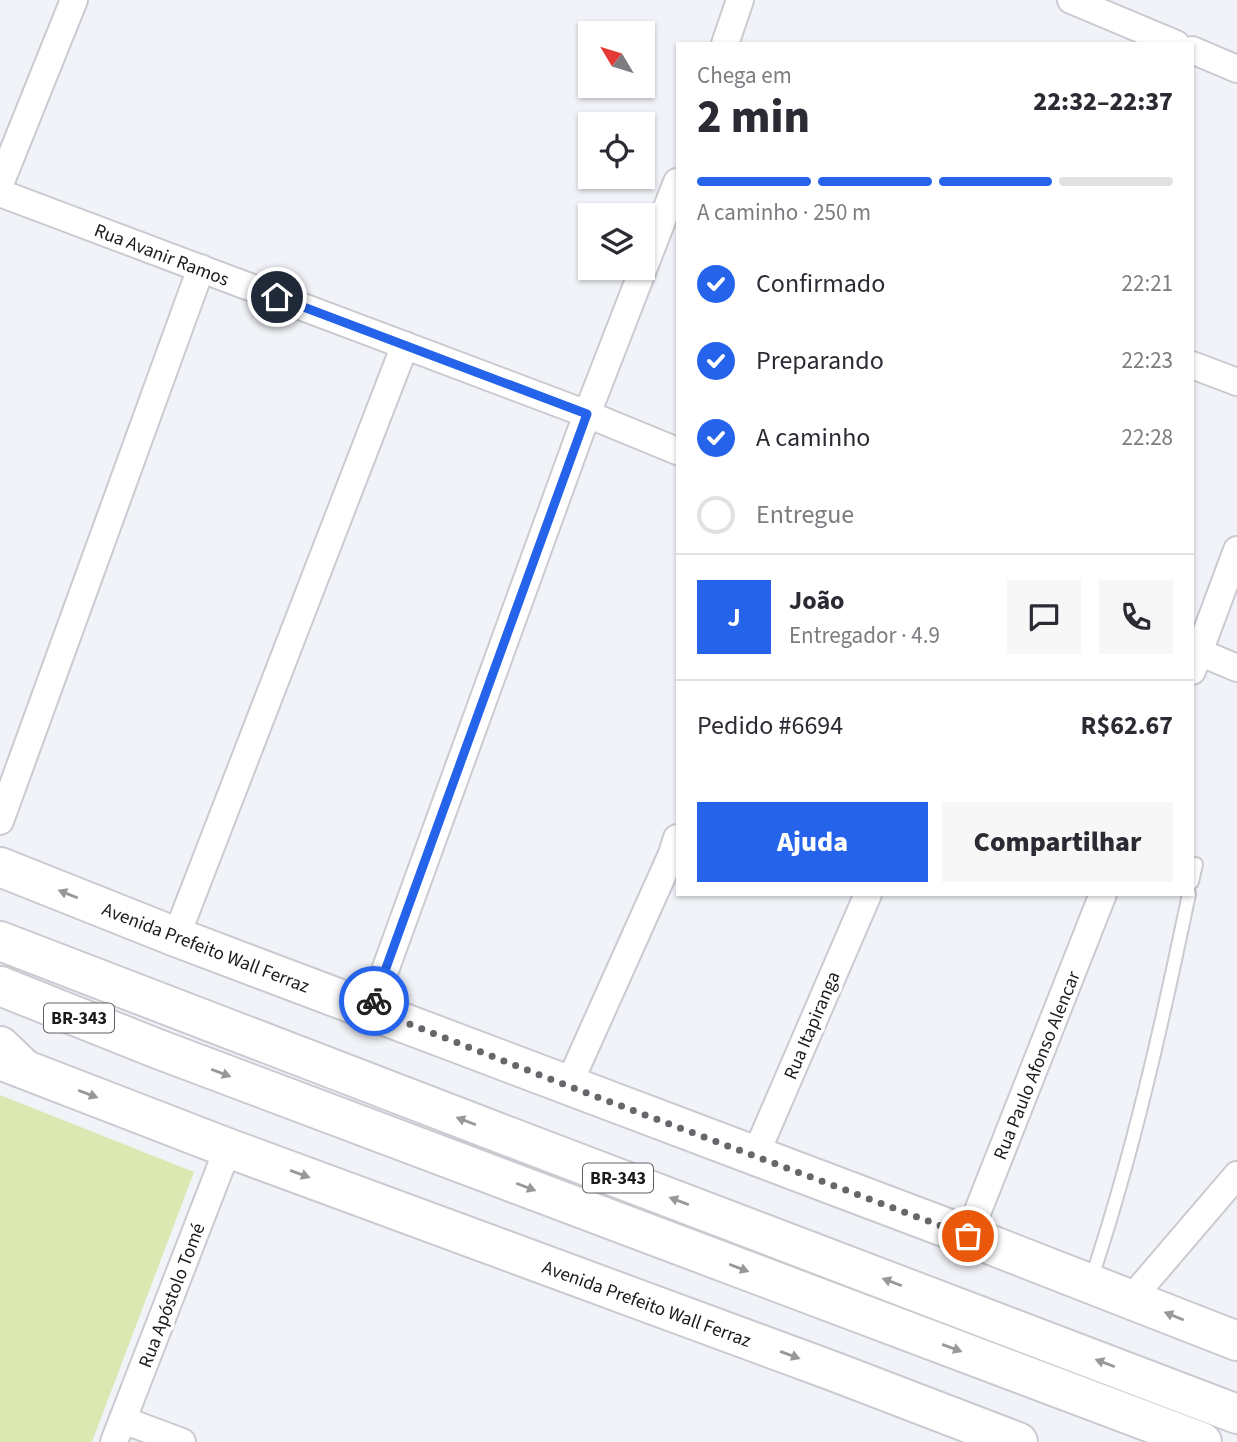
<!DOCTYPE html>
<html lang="pt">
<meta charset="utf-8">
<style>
:root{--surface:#fff;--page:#f7f7f7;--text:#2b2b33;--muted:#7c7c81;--line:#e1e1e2;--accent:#2563eb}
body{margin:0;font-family:"Source Sans 3",sans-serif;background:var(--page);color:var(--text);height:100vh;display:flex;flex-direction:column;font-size:26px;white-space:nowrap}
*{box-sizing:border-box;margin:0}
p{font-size:23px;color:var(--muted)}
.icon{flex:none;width:38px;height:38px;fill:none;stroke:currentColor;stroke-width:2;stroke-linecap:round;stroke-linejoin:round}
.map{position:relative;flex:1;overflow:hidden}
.details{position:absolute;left:676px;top:42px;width:518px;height:854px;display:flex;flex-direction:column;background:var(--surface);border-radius:0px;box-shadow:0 2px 5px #0004}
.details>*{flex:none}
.needle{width:46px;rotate:308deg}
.controls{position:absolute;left:578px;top:21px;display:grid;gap:14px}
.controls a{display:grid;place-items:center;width:77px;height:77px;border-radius:0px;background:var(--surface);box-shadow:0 2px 5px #0004;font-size:35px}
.pin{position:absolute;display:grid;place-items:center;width:60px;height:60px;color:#fff;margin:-30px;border:4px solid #fff;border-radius:50%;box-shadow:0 2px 7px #0007}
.courier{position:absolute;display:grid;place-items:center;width:70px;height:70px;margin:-35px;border:5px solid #2563eb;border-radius:50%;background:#fff;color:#222;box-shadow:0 2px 9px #0007}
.summary em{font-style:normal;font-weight:800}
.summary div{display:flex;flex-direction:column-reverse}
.summary{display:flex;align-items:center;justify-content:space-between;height:119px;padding:0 21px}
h1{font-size:46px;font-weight:800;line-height:52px}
.bar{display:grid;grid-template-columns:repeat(4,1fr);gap:10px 7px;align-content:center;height:84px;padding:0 21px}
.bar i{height:9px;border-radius:5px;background:var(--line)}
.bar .current{background:var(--accent)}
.bar p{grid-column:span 4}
.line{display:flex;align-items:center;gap:18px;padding:0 21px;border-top:2px solid var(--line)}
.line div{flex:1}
.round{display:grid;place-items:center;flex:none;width:74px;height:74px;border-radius:0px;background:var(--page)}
ol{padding:0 21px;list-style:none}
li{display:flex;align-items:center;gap:21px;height:77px}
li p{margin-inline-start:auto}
li .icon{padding:7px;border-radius:50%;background:var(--accent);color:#fff;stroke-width:4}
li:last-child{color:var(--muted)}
li i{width:38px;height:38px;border:4px solid var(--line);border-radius:50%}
.cta{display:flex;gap:14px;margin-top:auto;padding:14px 21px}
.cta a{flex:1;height:80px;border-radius:0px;background:var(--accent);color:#fff;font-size:28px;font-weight:800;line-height:80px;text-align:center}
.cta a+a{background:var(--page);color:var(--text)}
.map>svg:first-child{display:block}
.green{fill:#dce7b2}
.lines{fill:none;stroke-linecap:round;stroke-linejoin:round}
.lane-casing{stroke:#c9cbd0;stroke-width:16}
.street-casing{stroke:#c9cbd0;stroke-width:30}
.primary-casing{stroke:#c9cbd0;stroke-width:42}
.highway-casing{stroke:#c9cbd0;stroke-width:42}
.lane{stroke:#fff;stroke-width:12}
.street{stroke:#fff;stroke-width:26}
.primary{stroke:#fff;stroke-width:38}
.highway{stroke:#fff;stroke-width:38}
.oneway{fill:#989899}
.done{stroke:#66676a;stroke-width:7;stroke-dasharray:0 12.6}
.route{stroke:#2563eb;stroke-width:9}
.labels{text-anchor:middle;stroke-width:7;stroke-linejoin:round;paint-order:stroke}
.shield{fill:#fff;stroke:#5f5f61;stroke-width:2}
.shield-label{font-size:18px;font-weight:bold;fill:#1b1b1d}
.street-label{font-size:19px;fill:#1b1b1d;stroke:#fff}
</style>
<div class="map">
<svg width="1237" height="1442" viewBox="0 0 1237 1442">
<rect width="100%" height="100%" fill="#f1f3f8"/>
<path class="green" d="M0 1095 194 1172 92 1442H0Z"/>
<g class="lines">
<g class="lane-casing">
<path id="lane" d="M1192 882 1196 864
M1091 1280C1133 1154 1162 1024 1189 894"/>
</g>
<g class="street-casing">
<path id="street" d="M1071 0 1176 44
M725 44 740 0
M1192 50 1237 69
M0 184 74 0
M0 193 587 414 677 451
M1192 365 1237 382
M1192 649 1237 668
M1192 671 1237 550
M0 821 201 268
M176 937 405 345
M371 1009 587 414 677 182
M568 1086 672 854 677 838
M755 1156 868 894
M968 1236 1103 894
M1131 1299 1237 1175
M123 1420 182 1442
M114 1442 228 1148"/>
</g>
<g class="primary-casing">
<path id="primary" d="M0 867 176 937 968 1236 1237 1341
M0 1060 228 1148 830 1370 1018 1442"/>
</g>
<g class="highway-casing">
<path id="highway" d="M0 941 510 1137 1237 1414
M0 986 158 1049 1202 1442
M0 1046 24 1069"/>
</g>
<use href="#lane" class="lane"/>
<use href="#street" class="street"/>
<use href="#primary" class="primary"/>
<use href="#highway" class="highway"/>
</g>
<defs><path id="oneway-solid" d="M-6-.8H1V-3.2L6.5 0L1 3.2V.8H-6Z" transform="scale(1.75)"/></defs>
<g class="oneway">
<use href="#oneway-solid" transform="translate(68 894) rotate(-158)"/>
<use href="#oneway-solid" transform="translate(221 1073) rotate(21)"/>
<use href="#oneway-solid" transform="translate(88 1094) rotate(21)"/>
<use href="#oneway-solid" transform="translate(466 1121) rotate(-159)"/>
<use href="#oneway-solid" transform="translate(300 1174) rotate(20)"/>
<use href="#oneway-solid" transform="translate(526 1187) rotate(21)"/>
<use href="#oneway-solid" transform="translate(679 1201) rotate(-159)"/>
<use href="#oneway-solid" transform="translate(739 1268) rotate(21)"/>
<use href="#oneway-solid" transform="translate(892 1282) rotate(-159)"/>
<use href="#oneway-solid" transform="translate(1174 1316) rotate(-158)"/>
<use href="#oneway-solid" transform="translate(952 1348) rotate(20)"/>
<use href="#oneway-solid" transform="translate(790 1355) rotate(20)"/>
<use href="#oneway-solid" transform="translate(1105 1363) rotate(-159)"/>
</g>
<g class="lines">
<path class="done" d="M374 1001 371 1009 568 1086 968 1236"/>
<path class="route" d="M277 297 587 414 374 1001"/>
</g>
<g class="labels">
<g class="shield">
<rect x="44" y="1003.5" width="70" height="29" rx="5"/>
<rect x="583" y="1163.5" width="70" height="29" rx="5"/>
</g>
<g class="shield-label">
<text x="79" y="1024">BR-343</text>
<text x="618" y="1184">BR-343</text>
</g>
<g class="street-label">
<text transform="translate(162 254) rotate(21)" y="7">Rua Avanir Ramos</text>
<text transform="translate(206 947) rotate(21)" y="7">Avenida Prefeito Wall Ferraz</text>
<text transform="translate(811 1025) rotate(-67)" y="7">Rua Itapiranga</text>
<text transform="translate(1036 1065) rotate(-68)" y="7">Rua Paulo Afonso Alencar</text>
<text transform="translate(171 1295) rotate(-69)" y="7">Rua Apóstolo Tomé</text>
<text transform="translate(647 1303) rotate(20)" y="7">Avenida Prefeito Wall Ferraz</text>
</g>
</g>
</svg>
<div class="controls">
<a><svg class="needle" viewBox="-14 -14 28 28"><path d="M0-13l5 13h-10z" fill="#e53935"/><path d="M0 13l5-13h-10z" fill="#7c7c81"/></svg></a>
<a><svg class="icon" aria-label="locate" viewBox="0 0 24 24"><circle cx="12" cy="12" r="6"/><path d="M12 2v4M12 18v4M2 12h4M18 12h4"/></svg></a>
<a><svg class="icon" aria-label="layers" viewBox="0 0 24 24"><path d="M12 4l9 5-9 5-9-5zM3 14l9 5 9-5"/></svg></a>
</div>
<div class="pin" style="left:968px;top:1236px;background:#ea580c"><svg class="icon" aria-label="bag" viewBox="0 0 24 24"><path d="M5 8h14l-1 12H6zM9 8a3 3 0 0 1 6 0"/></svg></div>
<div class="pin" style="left:277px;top:297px;background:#1f2937"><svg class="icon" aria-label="home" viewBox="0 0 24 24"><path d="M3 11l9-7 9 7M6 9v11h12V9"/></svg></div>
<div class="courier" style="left:374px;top:1001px"><svg class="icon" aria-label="bike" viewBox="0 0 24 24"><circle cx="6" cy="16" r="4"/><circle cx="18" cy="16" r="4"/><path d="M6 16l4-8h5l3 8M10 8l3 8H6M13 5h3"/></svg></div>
<section class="details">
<div class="summary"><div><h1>2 min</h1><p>Chega em</p></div><em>22:32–22:37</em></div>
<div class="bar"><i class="current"></i><i class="current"></i><i class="current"></i><i></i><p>A caminho · 250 m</p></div>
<ol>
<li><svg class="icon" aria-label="check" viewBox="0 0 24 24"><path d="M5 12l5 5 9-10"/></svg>Confirmado<p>22:21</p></li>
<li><svg class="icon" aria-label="check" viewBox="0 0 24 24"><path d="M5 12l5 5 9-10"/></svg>Preparando<p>22:23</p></li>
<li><svg class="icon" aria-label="check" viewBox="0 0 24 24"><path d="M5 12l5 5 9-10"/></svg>A caminho<p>22:28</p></li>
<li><i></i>Entregue</li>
</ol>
<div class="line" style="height:126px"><b class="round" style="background:var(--accent);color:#fff">J</b><div><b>João</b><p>Entregador · 4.9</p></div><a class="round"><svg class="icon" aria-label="chat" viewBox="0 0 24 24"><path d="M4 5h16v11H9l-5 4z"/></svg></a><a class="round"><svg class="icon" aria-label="phone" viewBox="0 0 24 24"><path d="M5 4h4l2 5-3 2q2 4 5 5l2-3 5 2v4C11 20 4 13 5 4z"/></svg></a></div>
<div class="line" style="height:91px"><div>Pedido #6694</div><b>R$62.67</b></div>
<div class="cta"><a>Ajuda</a><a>Compartilhar</a></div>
</section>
</div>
